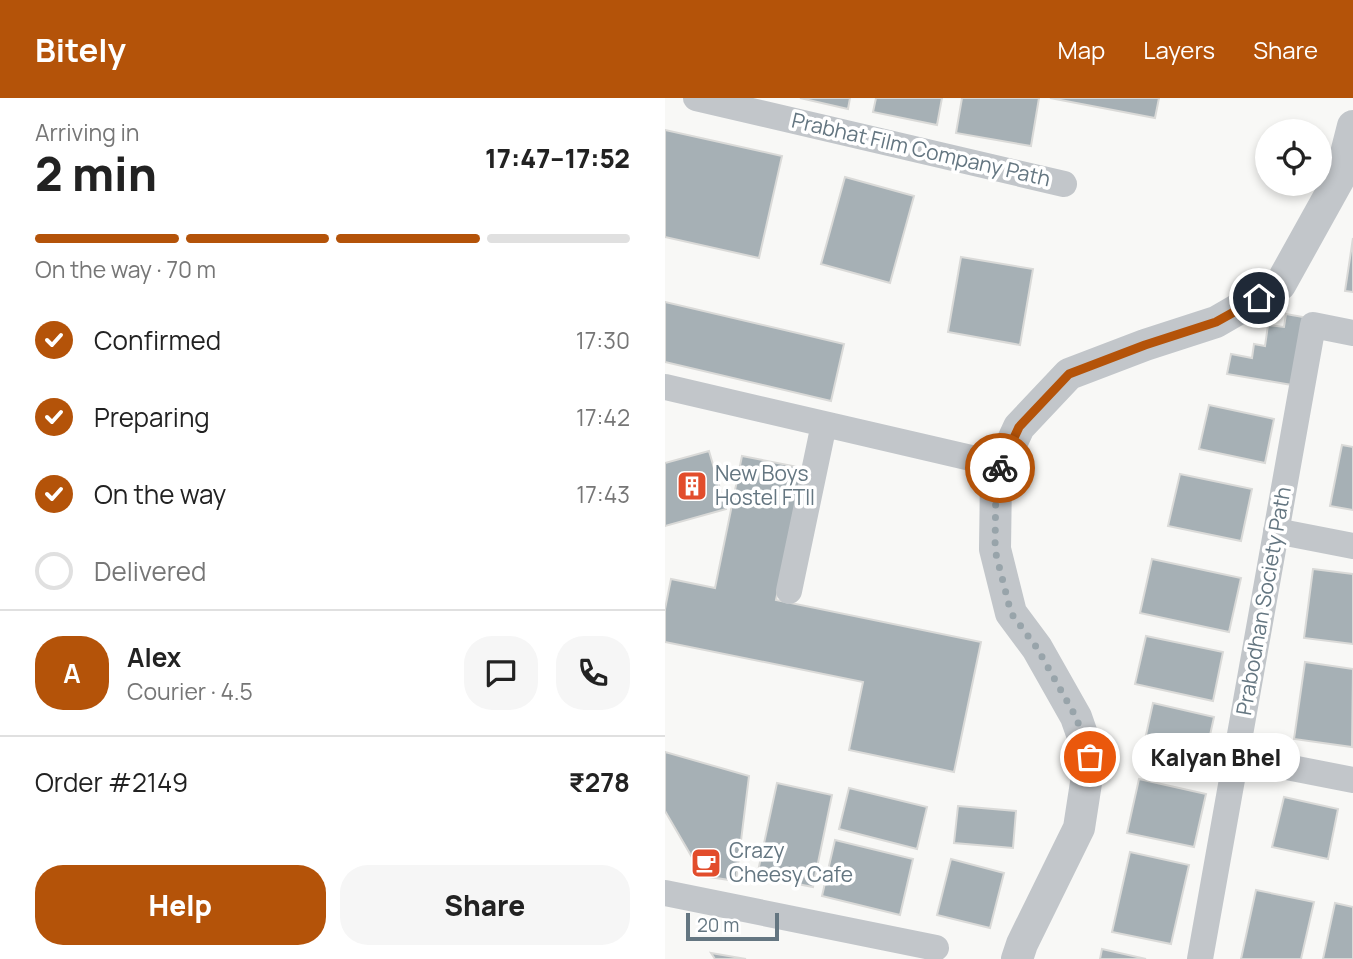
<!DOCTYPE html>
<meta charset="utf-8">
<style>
:root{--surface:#fff;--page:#f6f6f6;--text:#222;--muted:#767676;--line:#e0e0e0;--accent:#b45309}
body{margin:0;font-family:Manrope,sans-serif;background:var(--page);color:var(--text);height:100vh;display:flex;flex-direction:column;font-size:26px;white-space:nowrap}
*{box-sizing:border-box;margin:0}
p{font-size:23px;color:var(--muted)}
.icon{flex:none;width:38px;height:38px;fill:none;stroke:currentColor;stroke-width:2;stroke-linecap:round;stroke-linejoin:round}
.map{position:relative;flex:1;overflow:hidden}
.sheet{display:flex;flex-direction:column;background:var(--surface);width:665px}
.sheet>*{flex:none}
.controls{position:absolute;left:590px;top:21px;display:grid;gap:14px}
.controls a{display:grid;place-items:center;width:77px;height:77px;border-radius:50%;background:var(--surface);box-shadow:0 4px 10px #0003;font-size:35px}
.scale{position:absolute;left:21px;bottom:18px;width:93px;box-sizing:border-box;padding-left:7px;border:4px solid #647681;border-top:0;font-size:19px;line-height:24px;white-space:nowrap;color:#647681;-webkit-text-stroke:5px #fff;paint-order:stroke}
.pin{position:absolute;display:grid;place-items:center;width:60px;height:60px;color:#fff;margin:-30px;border:4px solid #fff;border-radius:50%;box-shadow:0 2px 7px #0007}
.courier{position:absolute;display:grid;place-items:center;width:70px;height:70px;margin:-35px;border:5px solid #b45309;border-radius:50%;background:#fff;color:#222;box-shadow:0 2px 9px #0007}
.bubble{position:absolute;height:49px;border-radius:24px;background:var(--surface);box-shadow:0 4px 10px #0003;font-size:23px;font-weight:800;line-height:49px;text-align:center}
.summary em{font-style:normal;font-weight:800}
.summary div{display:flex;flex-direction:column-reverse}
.summary{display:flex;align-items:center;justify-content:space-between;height:119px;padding:0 35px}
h1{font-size:46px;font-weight:800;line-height:52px}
.bar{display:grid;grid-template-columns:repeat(4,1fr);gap:10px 7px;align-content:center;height:84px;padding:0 35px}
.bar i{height:9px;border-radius:5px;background:var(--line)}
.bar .current{background:var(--accent)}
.bar p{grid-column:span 4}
.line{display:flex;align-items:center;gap:18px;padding:0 35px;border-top:2px solid var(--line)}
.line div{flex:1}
.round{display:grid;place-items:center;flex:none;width:74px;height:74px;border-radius:28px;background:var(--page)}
ol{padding:0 35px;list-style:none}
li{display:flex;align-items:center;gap:21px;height:77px}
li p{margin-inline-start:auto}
li .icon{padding:7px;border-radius:50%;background:var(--accent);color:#fff;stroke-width:4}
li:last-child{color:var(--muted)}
li i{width:38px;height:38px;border:4px solid var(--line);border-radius:50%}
.button{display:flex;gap:14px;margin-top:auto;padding:14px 35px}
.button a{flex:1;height:80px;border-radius:28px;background:var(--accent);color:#fff;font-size:28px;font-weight:800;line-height:80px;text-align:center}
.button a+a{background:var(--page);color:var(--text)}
header{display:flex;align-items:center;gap:42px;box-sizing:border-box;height:98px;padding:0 35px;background:var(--accent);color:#fff}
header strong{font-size:33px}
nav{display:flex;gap:38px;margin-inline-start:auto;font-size:24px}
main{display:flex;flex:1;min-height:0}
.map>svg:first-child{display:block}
.building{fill:#a6b0b5;stroke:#dadad8;stroke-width:2}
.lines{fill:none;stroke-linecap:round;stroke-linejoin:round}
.minor{stroke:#c2c6ca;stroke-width:26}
.tertiary{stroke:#c2c6ca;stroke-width:32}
.done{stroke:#98a4aa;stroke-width:7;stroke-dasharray:0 12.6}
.route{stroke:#b45309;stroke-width:9}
.labels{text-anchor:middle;stroke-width:7;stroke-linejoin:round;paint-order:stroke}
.street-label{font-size:21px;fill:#647681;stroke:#fff}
.poi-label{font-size:21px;fill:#647681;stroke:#fff;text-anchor:start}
</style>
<header>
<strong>Bitely</strong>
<nav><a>Map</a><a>Layers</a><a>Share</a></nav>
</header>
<main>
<section class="sheet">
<div class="summary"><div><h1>2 min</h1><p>Arriving in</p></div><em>17:47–17:52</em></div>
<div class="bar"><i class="current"></i><i class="current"></i><i class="current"></i><i></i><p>On the way · 70 m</p></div>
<ol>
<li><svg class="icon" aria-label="check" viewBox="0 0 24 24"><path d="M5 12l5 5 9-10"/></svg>Confirmed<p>17:30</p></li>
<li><svg class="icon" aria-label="check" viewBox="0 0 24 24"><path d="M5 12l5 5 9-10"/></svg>Preparing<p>17:42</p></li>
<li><svg class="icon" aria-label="check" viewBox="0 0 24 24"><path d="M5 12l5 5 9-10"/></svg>On the way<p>17:43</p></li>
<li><i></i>Delivered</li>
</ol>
<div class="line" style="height:126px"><b class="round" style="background:var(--accent);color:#fff">A</b><div><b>Alex</b><p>Courier · 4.5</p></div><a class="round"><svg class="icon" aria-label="chat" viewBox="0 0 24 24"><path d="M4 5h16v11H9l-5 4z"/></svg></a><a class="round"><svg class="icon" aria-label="phone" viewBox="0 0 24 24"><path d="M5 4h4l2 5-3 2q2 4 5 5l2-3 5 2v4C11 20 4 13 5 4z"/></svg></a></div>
<div class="line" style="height:91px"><div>Order #2149</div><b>₹278</b></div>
<div class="button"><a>Help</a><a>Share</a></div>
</section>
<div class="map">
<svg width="688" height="861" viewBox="0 0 688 861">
<rect width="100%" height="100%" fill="#f8f8f6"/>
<path class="building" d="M135 0H185L183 11Z
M211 0H277L272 27 208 14Z
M297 0H374L366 48 291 35Z
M385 0H494L490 20Z
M0 32 117 58 94 160 0 139Z
M180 79 249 98 225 185 156 166Z
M688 140V194L680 193Z
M296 159 368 171 355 247 283 234Z
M0 204 179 246 166 303 0 264Z
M621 216 638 219 627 287 562 276 566 256 587 260 589 246 600 248 603 227 619 229Z
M544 307 609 321 600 365 534 351Z
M677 347 688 349V412L665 408Z
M44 353 61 411 0 428V365Z
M77 358 138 370 111 502 316 544 289 674 184 652 198 584 0 544V511L6 481 50 490Z
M515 376 587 391 576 443 503 428Z
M487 461 576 480 564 534 475 515Z
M648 471 688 476V546L639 540Z
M481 538 558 554 548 603 470 586Z
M640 564 688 571 687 649 629 641Z
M488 605 549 619 537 674 476 660Z
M0 654 84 678 71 783 38 778 0 713Z
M474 681 541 696 529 749 462 735Z
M112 685 167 697 148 789 92 778Z
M184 690 262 709 252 751 174 731Z
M619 699 673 711 663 761 607 749Z
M293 708 351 713 348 750 289 745Z
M170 742 248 761 235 817 157 798Z
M465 754 524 767 506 846 447 834Z
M286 761 339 775 325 830 272 817Z
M591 792 649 804 636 861H576Z
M670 805 688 809V861H658Z
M437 851 481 861H435Z
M46 855 81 861H50Z"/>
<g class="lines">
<path class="minor" d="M31 0 399 86
M0 289 306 360
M611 433 688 448
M124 493 159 326
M571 659 688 682
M0 795 271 850
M535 861 648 227 688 235"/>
<path class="tertiary" d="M352 861 357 846 414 730 425 659 411 619 372 550 346 515 330 451 331 379 354 329 404 276 480 247 551 224 615 187 675 79 688 28"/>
</g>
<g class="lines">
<path class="done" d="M335 370 331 379 330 452 346 515 372 550 411 619 425 659"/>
<path class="route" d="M335 370 354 329 404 276 480 247 551 224 594 200"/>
</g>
<defs>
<g id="building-square" transform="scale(1.575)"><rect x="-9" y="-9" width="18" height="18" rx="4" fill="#e24d2c" stroke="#fff"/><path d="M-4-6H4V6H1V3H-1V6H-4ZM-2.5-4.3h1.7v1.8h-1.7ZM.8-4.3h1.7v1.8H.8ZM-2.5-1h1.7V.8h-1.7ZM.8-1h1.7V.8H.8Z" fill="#fff"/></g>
<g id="cafe-square" transform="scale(1.575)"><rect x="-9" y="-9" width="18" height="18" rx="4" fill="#e24d2c" stroke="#fff"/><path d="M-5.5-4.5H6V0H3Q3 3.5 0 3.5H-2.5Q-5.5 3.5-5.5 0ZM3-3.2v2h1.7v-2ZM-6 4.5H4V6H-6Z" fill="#fff"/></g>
</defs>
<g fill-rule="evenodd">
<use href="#building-square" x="27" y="388"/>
<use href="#cafe-square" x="41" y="765"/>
</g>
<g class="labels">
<g class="street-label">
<text transform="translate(256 52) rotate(13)" y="7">Prabhat Film Company Path</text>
<text transform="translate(599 503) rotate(-80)" y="7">Prabodhan Society Path</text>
</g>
<g class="poi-label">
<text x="50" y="383">New Boys<tspan x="50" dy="24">Hostel FTII</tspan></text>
<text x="64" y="760">Crazy<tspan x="64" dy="24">Cheesy Cafe</tspan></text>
</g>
</g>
</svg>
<div class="controls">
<a><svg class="icon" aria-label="locate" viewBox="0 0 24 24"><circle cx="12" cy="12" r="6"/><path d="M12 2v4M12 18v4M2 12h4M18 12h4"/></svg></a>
</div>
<div class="scale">20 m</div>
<div class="pin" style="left:425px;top:659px;background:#ea580c"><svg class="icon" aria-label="bag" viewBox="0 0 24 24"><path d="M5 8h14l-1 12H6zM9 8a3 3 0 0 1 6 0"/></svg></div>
<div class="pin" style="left:594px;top:200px;background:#1f2937"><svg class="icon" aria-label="home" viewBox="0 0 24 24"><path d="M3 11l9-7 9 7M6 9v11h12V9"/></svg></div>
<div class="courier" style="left:335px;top:370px"><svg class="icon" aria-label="bike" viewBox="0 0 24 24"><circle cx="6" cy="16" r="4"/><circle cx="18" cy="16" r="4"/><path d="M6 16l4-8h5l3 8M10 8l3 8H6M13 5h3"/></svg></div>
<div class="bubble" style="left:467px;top:635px;width:168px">Kalyan Bhel</div>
</div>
</main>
